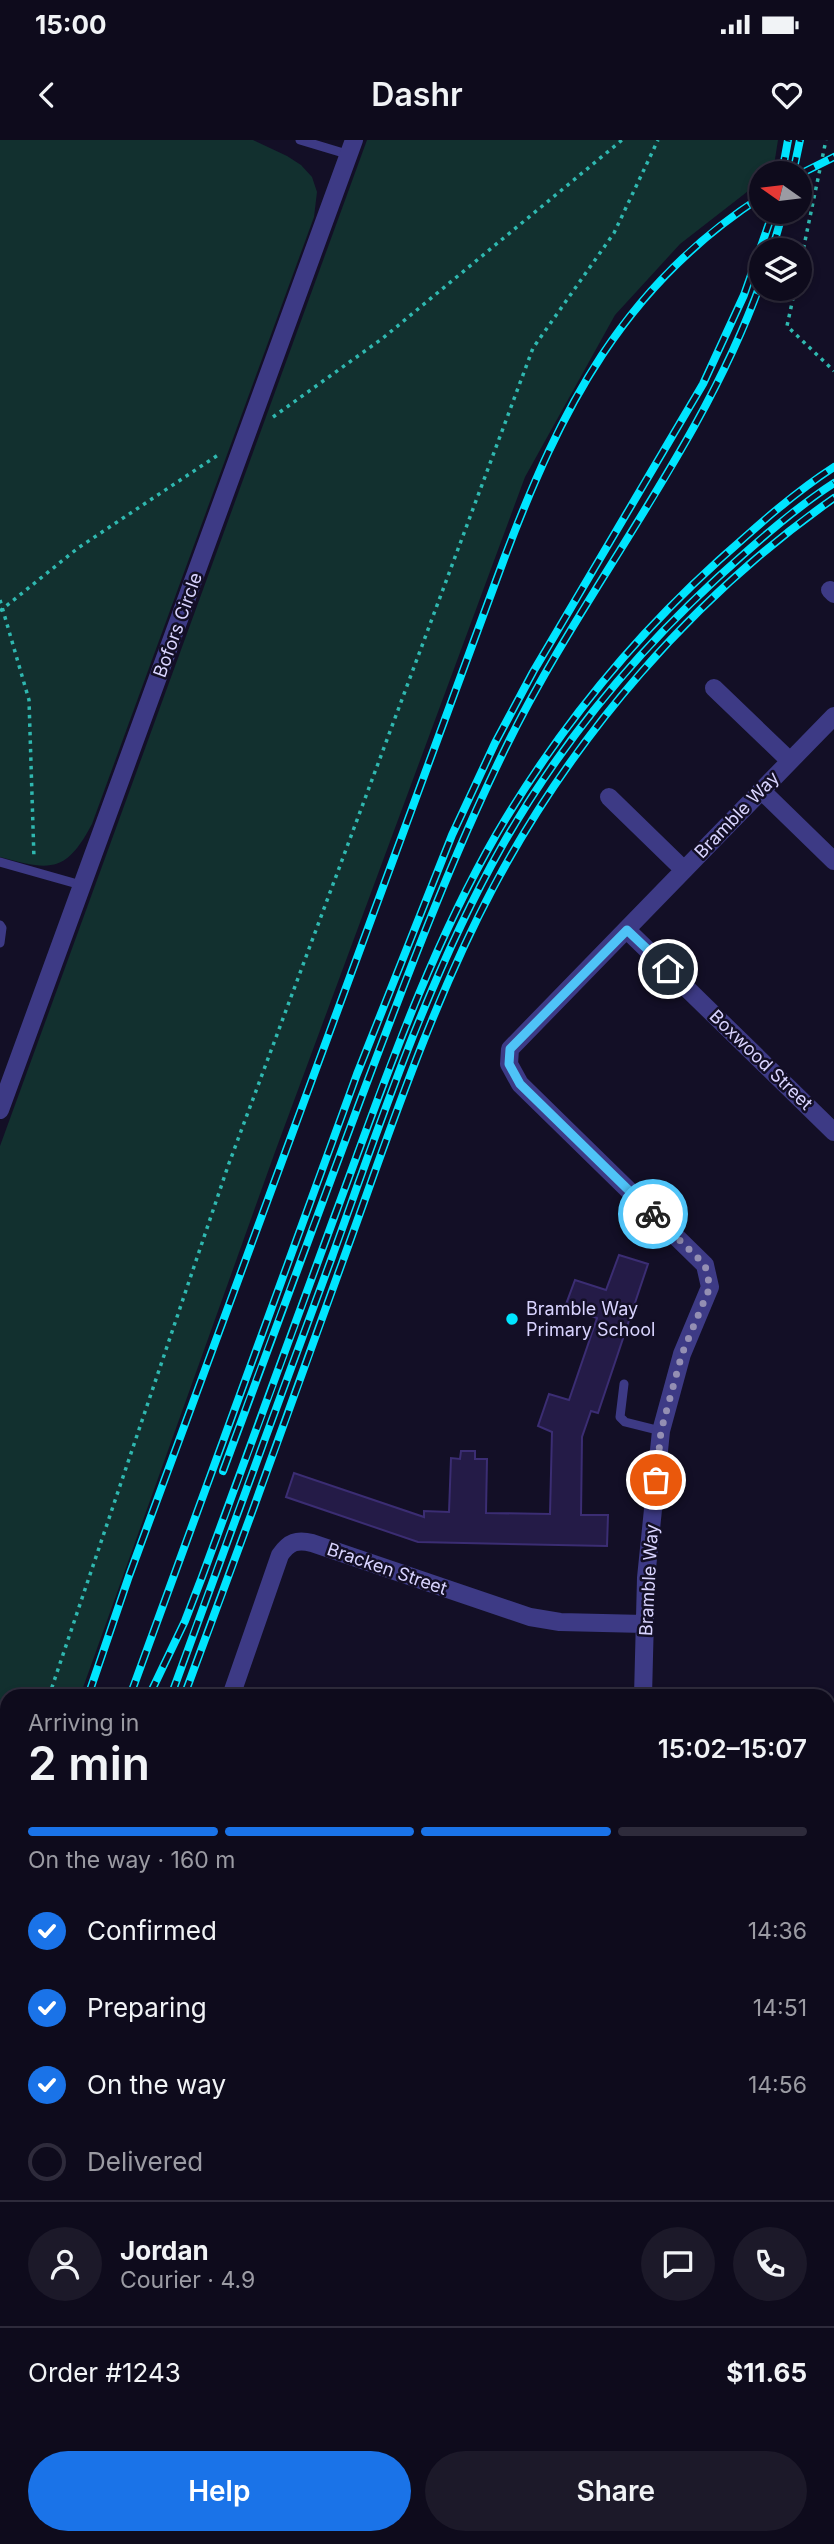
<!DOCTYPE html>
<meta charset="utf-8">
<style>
:root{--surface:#0e0b1c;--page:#1c1929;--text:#f1f3f6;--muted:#9b9ba3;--line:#2e2b3b;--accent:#1a73e8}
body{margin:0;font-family:Inter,sans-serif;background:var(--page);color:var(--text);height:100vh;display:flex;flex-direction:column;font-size:26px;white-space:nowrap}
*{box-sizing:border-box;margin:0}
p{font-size:23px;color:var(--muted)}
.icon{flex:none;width:38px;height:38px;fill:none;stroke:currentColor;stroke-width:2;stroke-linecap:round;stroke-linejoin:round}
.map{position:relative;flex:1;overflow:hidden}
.panel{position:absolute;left:0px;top:1549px;width:835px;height:856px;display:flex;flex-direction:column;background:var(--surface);border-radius:21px 21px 0 0;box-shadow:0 4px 10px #0003,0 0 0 2px var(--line)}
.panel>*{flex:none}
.needle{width:46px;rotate:284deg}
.tools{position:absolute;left:749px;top:21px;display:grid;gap:14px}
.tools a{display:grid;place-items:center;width:63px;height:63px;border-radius:50%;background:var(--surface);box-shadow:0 4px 10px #0003,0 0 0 2px var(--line);font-size:35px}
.pin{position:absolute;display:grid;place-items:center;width:60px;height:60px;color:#fff;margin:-30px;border:4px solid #fff;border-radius:50%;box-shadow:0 2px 7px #0007}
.courier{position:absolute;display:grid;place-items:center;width:70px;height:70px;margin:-35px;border:5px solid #4fc3f7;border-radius:50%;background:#fff;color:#222;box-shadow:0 2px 9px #0007}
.head em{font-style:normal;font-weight:600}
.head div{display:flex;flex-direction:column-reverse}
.head{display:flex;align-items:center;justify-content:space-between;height:119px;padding:0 28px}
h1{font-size:46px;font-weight:600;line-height:52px}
.bar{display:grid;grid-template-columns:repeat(4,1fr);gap:10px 7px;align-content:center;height:84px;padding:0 28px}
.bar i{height:9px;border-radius:5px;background:var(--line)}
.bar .current{background:var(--accent)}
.bar p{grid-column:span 4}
.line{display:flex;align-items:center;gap:18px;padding:0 28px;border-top:2px solid var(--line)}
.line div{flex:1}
.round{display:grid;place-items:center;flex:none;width:74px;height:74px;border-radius:37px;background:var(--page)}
ol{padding:0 28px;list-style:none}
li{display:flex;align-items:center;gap:21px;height:77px}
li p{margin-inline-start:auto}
li .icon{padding:7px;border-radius:50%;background:var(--accent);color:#fff;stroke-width:4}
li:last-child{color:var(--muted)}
li i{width:38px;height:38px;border:4px solid var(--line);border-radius:50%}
.primary-button{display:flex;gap:14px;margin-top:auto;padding:14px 28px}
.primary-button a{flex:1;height:80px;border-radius:42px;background:var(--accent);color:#fff;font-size:28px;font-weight:600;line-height:80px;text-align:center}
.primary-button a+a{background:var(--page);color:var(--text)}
.status{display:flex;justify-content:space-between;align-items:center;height:49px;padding:0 35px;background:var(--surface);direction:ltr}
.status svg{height:19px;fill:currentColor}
header{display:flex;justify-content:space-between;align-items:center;height:91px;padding:0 28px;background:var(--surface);font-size:32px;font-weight:600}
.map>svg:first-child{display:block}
.green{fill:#12302f}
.building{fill:#241b47;stroke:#3b2d73;stroke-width:2}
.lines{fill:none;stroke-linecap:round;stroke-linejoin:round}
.path{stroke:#2fb8b0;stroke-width:3.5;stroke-dasharray:3.5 5;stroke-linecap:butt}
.service{stroke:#3d3a85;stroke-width:9}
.minor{stroke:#3d3a85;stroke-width:18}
.tertiary{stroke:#3d3a85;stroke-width:18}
.rail-casing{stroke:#00e5ff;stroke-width:8}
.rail{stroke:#130f26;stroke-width:5;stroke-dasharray:16;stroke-linecap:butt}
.done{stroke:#948fb3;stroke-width:7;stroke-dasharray:0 12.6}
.route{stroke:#4fc3f7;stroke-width:9}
.poi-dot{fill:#00e5ff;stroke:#130f26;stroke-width:2.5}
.labels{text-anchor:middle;stroke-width:5;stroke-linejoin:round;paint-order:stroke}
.street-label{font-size:18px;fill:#d9d4ff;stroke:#130f26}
.poi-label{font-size:18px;fill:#d9d4ff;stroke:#130f26;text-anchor:start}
</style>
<div class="status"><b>15:00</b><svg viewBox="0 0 49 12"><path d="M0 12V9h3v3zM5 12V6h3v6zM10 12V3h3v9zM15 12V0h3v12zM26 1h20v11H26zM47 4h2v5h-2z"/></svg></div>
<header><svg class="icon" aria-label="back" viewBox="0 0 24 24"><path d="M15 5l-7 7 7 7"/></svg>Dashr<svg class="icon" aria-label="heart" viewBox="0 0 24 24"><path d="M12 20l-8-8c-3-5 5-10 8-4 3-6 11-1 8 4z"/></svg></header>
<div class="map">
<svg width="834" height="2404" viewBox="0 0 834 2404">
<rect width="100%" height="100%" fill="#130f26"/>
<path class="green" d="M0 0H253L287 16 301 25 312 37 317 52 314 77 92 684C66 733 51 731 0 717Z
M367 0H778L773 32 761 33V41L680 104 615 175 525 337 275 1012 80 1556H7V1593L0 1590V1006Z
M0 1614 7 1617V1792L0 1817Z"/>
<path class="building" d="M619 1115 648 1124 598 1273 591 1271 582 1297 581 1375H608L607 1406 418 1402 286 1357 294 1333 424 1377V1371L449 1372 451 1318 460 1319 461 1311H475V1319H487L486 1373 550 1374 552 1292 538 1286 549 1254 569 1260 597 1178 565 1167 575 1140 606 1150Z"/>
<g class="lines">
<path class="path" d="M800 125 826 0
M795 149 787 186 834 231
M273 277 383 198 622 0
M0 460 29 560 34 719
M0 471 78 408 221 313
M49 1556 228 1026 533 208 614 93 658 0
M0 1600 7 1603
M0 1699 7 1679"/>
<path class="service" d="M300 0 350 15
M0 722 81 745
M0 785 2 788 0 803
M624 1244 620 1277 625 1282 661 1291
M828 2146 834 2147"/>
<path class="minor" d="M830 450 834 454
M714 548 790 621
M761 650 834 721
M609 657 683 729
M627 790 834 992
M0 970 354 0
M231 1556 280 1415C289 1402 297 1399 312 1403L530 1477 560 1482 645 1484
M643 1556 646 1438 661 1291 682 1214 710 1147 705 1125 520 944 509 924 510 909 834 576
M828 1680H834
M1 2404 7 2362
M623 2404V2398"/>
<path class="tertiary" d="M828 2404 834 2157"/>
<g class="rail-casing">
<path id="rail" d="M782 33 788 0
M793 33 800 0
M800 34 834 17
M772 110 783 72
M223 1331C268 1208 314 1085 360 961 405 842 449 723 505 609 583 449 701 310 761 142
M88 1556 129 1436 504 419C560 270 623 146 761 57
M130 1556 357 934 452 695 495 603 533 532 703 244 744 155 773 72
M149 1556 185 1481 202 1437C247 1316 291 1195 335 1075 383 946 427 815 496 695 555 594 630 501 717 422 754 389 792 354 834 327
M171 1556C224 1410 278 1263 332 1117 382 978 429 835 502 706 565 595 650 496 745 413 773 388 803 363 834 343
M184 1556C238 1412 290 1268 342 1123 388 997 430 867 493 748 574 595 692 458 834 358
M0 1867 7 1840
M0 1907 7 1888
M0 1936 7 1917
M0 2019 7 1999
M0 2051 7 2032"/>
</g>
<use href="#rail" class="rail"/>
</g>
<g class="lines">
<path class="done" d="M653 1074 705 1125 710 1147 682 1214 661 1291 656 1340"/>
<path class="route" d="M653 1074 520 944 509 924 510 909 627 790 668 829"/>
</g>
<circle class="poi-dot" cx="512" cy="1179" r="7"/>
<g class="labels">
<g class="street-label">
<text transform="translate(178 485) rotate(-70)" y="6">Bofors Circle</text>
<text transform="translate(737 675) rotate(-46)" y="6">Bramble Way</text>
<text transform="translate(761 920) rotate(44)" y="6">Boxwood Street</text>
<text transform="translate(387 1429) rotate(19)" y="6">Bracken Street</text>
<text transform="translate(649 1440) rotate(-87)" y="6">Bramble Way</text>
</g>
<g class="poi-label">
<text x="526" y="1175">Bramble Way<tspan x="526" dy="21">Primary School</tspan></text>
</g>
</g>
</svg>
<div class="tools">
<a><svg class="needle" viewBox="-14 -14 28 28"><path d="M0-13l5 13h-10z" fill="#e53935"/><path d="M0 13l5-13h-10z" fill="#9b9ba3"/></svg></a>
<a><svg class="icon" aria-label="layers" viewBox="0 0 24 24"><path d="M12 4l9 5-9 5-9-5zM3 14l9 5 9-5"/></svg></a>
</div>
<div class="pin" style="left:656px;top:1340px;background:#ea580c"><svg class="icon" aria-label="bag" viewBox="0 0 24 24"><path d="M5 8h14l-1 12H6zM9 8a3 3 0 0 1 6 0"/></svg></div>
<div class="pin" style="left:668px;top:829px;background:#1f2937"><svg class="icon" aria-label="home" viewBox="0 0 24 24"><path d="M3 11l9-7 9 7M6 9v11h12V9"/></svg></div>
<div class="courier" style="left:653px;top:1074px"><svg class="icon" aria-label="bike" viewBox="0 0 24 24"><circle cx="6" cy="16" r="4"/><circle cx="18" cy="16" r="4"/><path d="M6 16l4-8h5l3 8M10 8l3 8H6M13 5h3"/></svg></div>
<section class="panel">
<div class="head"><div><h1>2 min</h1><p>Arriving in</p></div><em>15:02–15:07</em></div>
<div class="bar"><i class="current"></i><i class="current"></i><i class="current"></i><i></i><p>On the way · 160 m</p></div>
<ol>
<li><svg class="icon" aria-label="check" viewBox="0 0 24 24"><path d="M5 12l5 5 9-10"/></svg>Confirmed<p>14:36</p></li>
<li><svg class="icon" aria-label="check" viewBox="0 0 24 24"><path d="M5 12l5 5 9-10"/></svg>Preparing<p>14:51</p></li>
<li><svg class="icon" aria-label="check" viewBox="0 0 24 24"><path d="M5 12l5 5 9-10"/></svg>On the way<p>14:56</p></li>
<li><i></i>Delivered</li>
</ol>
<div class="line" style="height:126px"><a class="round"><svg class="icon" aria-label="person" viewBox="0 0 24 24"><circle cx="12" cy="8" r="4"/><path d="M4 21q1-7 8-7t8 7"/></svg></a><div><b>Jordan</b><p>Courier · 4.9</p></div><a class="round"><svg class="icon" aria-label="chat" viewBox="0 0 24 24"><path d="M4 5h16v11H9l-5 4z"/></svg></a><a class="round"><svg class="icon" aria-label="phone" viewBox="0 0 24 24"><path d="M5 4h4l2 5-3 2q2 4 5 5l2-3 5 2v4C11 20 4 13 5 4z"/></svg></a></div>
<div class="line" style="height:91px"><div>Order #1243</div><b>$11.65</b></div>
<div class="primary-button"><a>Help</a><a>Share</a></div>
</section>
</div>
